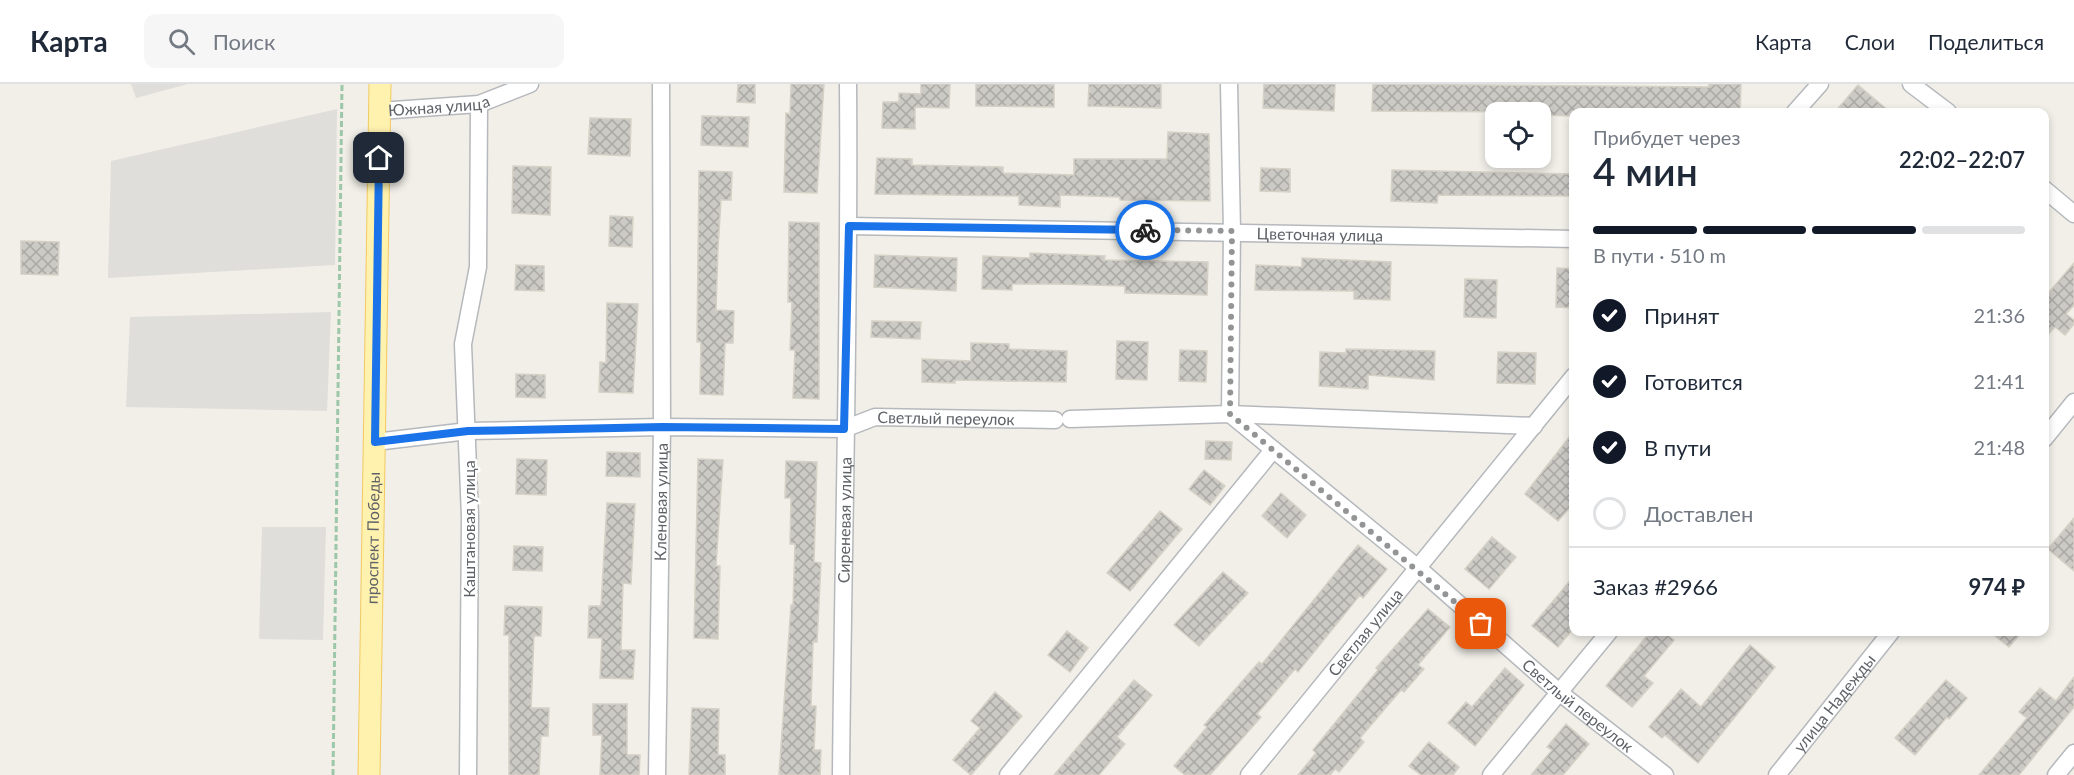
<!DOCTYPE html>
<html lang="ru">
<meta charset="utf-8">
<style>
:root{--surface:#fff;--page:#f6f6f7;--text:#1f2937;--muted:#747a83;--line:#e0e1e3;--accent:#111827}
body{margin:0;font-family:Lato,sans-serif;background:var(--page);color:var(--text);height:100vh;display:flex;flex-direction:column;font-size:22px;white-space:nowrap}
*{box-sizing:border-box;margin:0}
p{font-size:20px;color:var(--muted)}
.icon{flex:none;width:33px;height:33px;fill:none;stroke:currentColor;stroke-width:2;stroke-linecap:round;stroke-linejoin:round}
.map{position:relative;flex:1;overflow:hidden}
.details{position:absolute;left:1569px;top:24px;width:480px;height:528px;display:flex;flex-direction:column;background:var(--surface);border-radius:12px;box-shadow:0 3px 9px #0003}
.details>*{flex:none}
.buttons{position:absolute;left:1485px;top:18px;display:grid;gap:12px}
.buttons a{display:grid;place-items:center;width:66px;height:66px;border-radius:12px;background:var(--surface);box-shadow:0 3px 9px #0003;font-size:30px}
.pin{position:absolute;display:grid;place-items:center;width:51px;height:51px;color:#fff;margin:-26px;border-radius:12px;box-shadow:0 3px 9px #0006}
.courier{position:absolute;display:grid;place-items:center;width:60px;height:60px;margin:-30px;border:4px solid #1a73e8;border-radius:50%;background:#fff;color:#222;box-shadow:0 2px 8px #0007}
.overview em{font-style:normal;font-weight:600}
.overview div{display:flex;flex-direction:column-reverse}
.overview{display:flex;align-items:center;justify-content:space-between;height:102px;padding:0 24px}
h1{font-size:39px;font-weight:600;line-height:45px}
.bar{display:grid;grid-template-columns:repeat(4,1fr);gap:9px 6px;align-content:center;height:72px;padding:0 24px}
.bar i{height:8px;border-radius:4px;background:var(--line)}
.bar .current{background:var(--accent)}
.bar p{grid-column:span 4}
.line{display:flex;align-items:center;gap:15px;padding:0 24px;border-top:2px solid var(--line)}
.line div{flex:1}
ol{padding:0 24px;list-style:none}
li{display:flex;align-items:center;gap:18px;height:66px}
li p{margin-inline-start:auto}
li .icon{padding:6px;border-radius:50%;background:var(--accent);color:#fff;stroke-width:4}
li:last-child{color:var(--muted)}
li i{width:33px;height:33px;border:3px solid var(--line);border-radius:50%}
header{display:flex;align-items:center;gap:36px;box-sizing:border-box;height:84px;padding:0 30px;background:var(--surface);border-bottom:2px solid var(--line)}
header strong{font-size:28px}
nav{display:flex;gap:33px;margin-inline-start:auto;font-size:21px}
.search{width:420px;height:54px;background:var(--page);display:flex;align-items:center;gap:15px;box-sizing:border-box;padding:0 21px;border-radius:12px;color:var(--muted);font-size:22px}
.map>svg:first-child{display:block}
.industrial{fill:#e0deda}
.building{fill:url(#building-cross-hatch);stroke:#d6d1c6;stroke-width:1.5}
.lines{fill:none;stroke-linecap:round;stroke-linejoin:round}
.minor-casing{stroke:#b5b8bc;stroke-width:19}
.major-casing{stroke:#f2c960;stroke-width:23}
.path{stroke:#9cc7a9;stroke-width:3;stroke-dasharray:6 3;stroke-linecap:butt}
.minor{stroke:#fff;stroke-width:16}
.major{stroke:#fff2af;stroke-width:21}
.done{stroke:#929495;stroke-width:6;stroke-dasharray:0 10.8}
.route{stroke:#1a73e8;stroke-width:8}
.labels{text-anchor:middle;stroke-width:5;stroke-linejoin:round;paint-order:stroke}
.street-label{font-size:16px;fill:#5f6368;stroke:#fff}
</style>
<header>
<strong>Карта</strong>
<div class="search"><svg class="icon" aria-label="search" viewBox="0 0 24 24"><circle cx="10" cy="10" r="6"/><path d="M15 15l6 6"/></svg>Поиск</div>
<nav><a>Карта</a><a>Слои</a><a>Поделиться</a></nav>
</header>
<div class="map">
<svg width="2074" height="691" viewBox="0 0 2074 691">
<defs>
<pattern id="building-cross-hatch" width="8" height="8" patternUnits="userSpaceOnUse" patternTransform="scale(1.5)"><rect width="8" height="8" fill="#cccac5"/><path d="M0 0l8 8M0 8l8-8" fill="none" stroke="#a9a8a4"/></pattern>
</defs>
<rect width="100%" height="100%" fill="#f1efe8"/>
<path class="industrial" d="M131 0H188L136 14Z
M337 25 335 181 108 194 111 77Z
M331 228 327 327 126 323 130 233Z
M262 443H326L323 556 259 555Z"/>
<path class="building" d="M738 0H755V19L737 18Z
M791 0H824L817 109 784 108 786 29 790 30Z
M921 0H950L949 24 915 23V45L882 44 883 18H899V9L921 10Z
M976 0H1054V23L976 22Z
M1089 0H1161V24L1088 22Z
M1264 0H1335L1334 27 1263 24Z
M1373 0 1709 3V0H1741L1740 28H1574V32L1540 31V28L1372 27Z
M1858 1 1890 28H1835Z
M702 32 749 33 748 63 701 61Z
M590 34 631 35 630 72 588 70Z
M1168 48 1209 50 1210 117 1120 116V113L1060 111V123L1019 121V112L875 110 877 74 912 75V81L1003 83V89L1074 91V75H1167Z
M513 82 551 83 550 131 512 129Z
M1261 84 1290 85V108L1260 107Z
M1392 86 1574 90V112L1438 111 1437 119 1391 117Z
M699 87 732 88 731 116H721L718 165 716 226 734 227 733 259H725L723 311 700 310 701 258H697Z
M610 132 633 133 632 163 609 162Z
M789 138 819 139V315L793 314 795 266H790L792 218H788Z
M21 157 59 158 58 191 21 190Z
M1030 169 1105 172 1104 176 1208 178 1207 211 1125 209V202L1058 200H1012V206L982 205 983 172 1030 174Z
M875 171 957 174 956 207 874 203Z
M1302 174 1391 178 1390 216 1354 215V207L1255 206 1256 181 1302 183Z
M2074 179V221L2066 230 2074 236V240L2065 251 2055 243 2044 255V214Z
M516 181 544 182V207L515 206Z
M1557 184 1574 185V224L1556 223Z
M1465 195 1497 196 1496 234 1464 233Z
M607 219 638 220 633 309 599 308 600 278 606 279Z
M872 237 921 238 920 255 871 253Z
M1117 257 1148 258 1147 296 1116 295Z
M971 259 1009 260V265L1067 267 1066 298 955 296V299L922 298V275L971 277Z
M1346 265 1435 267 1434 296 1368 291V305L1319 302 1320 268 1346 269Z
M1180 266 1207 267 1206 298 1179 297Z
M1498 268 1536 269 1535 300 1497 299Z
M516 290 545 291V314L516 313Z
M1574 347V419L1558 437 1525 410Z
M1206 357 1232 358 1231 376 1205 375Z
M607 368 640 369V393L606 392Z
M517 375 547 376 546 411 516 410Z
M698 375 723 376 716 482H720L718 555 694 554Z
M786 377 817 378 814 478 821 479 817 558H813L811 622H816L814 666H821L820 691H779L791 521H793L795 460H790L791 414H785Z
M1204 386 1225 402 1210 421 1189 405Z
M1281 409 1306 431 1287 454 1262 432Z
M607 419 635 420 631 500 623 499 621 566H635L633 595 600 594 602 554H588L589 522H601Z
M1160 427 1182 445 1130 507 1107 489Z
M2074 434V487L2048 465Z
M1492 453 1516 473 1489 505 1465 485Z
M1358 461 1387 485 1363 514 1360 511 1298 588 1295 585 1257 630 1261 633 1210 691H1185L1174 682 1207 643 1204 641 1259 578 1262 580Z
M514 462 543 463 542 487 513 486Z
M1223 488 1248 509 1199 562 1174 541Z
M1574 492V544L1558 563 1532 542Z
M505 522 542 523 541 552H534L531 624H549L548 652H541L539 691H509V551H504Z
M1428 525 1450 543 1418 581 1424 585 1404 608 1401 606 1360 654 1364 658 1339 688 1335 685 1330 691H1298L1316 669 1313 666 1378 586 1376 584Z
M1067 547 1088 564 1070 588 1048 571Z
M1650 548H1664L1674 556 1644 592 1653 599 1632 623 1606 602Z
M1990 548H2022L2009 563Z
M1750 561 1775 583 1698 679 1665 651 1662 654 1649 643 1681 605 1701 623Z
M1505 584 1524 601 1475 662 1448 639 1466 618 1472 623Z
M2074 593V623L2019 691H1979L2027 634 2019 628 2040 604 2056 617Z
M1134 596 1152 611 1117 653 1125 660 1099 691H1054Z
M1946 596 1967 614 1949 635 1947 633 1915 671 1895 654Z
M995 608 1022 632 971 691 953 676 980 644 971 637Z
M593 620H627V671H640L639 691H600L602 651H593Z
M692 624 719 625 718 671H725V691H689Z
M1566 640 1589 660 1563 691H1531L1552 666 1547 663Z
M1429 658 1459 683 1453 691H1421L1409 682Z"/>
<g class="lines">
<g class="minor-casing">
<g id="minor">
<path d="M1229 0 1232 147 1230 330"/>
<path d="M1911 0 1948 28"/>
<path id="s1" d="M379 27 479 20 530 0"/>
<path d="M1795 28 1820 0"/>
<path d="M2044 105 2074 130"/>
<path id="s2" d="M849 142 1574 155"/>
<path id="s3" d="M1230 330 1418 484 1560 609 1665 691"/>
<path d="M1070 335 1230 330 1534 342"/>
<path d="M2044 355 2074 318"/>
<path id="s4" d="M375 358 468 347 662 343 844 345 875 333 1055 336"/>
<path d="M468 691 470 433 463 260 478 183 479 20"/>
<path id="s5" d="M657 691 662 343 661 0"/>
<path id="s6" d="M841 691C843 461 850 230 848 0"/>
<path d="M1008 691 1273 366"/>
<path id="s7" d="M1249 691 1574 292"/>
<path d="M1491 691 1609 548"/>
<path id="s8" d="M1777 691 1891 548"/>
<path d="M2056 691 2074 669"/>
</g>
</g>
<g class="major-casing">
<g id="major">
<path id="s9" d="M369 691 380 0"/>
</g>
</g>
<path class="path" d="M333 691 342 0"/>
<use href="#minor" class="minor"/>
<use href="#major" class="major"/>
</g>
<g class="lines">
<path class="done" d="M1145 146 1232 147 1230 330 1481 540"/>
<path class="route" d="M379 74 375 358 468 347 662 343 844 345 849 142 1145 146"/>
</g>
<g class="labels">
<g class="street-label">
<text dy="6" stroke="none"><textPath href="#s1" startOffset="60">Южная улица</textPath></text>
<text dy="6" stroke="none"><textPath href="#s2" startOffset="471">Цветочная улица</textPath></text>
<text dy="6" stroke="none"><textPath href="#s4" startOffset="574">Светлый переулок</textPath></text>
<text dy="6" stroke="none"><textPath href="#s5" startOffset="273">Кленовая улица</textPath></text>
<text dy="6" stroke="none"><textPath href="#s6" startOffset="255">Сиреневая улица</textPath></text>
<text transform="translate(469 445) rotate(-90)" y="6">Каштановая улица</text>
<text dy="6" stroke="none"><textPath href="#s9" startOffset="237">проспект Победы</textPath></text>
<text dy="6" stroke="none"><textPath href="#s7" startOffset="184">Светлая улица</textPath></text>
<text dy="6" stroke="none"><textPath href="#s8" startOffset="92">улица Надежды</textPath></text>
<text dy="6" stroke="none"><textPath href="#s3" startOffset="454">Светлый переулок</textPath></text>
</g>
</g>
</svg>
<div class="buttons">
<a><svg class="icon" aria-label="locate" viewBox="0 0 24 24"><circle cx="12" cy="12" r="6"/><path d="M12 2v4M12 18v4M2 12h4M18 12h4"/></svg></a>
</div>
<div class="pin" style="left:1481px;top:540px;background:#ea580c"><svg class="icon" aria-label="bag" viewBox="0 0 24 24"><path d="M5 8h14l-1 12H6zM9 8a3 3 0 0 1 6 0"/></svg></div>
<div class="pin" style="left:379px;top:74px;background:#1f2937"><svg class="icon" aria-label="home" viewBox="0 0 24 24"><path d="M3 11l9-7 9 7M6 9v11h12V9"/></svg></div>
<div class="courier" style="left:1145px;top:146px"><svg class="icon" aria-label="bike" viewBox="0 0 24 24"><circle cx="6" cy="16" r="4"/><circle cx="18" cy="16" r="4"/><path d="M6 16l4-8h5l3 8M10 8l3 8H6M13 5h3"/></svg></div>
<section class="details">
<div class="overview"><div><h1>4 мин</h1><p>Прибудет через</p></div><em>22:02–22:07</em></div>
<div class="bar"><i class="current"></i><i class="current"></i><i class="current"></i><i></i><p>В пути · 510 m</p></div>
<ol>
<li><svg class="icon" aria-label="check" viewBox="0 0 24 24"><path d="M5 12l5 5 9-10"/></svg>Принят<p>21:36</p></li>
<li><svg class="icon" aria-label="check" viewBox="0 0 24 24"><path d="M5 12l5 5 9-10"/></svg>Готовится<p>21:41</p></li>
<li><svg class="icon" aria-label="check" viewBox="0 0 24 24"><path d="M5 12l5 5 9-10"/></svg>В пути<p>21:48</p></li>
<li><i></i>Доставлен</li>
</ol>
<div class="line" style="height:78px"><div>Заказ #2966</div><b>974 ₽</b></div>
</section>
</div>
